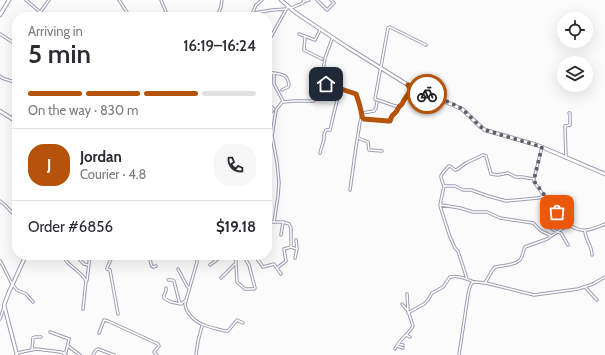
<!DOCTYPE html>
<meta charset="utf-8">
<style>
:root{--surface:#fff;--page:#f7f7f7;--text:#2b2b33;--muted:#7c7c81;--line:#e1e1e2;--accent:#b45309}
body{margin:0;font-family:Cabin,sans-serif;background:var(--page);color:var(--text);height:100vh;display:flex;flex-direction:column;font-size:15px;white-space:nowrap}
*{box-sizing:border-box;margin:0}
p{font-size:13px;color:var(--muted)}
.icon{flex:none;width:22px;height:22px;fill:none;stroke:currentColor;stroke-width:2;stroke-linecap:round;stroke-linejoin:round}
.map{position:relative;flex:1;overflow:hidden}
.details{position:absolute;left:12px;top:12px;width:260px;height:248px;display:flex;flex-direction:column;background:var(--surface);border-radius:16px;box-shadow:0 4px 16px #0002}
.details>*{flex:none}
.buttons{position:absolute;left:557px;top:12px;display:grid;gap:8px}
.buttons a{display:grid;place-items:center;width:36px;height:36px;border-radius:50%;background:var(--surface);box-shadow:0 4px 16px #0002;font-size:20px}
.pin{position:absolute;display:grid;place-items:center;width:34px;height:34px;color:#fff;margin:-17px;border-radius:8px;box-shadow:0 2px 6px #0006}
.courier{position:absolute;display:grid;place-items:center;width:40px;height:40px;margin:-20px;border:3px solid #b45309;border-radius:50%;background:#fff;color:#222;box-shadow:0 1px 5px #0007}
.summary em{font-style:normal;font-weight:600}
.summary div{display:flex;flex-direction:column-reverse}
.summary{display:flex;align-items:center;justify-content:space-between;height:68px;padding:0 16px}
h1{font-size:26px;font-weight:600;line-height:30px}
.bar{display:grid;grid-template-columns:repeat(4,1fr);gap:6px 4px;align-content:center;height:48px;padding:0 16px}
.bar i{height:5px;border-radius:3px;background:var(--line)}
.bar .current{background:var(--accent)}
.bar p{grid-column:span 4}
.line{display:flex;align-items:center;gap:10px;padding:0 16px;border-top:1px solid var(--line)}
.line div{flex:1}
.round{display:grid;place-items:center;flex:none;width:42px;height:42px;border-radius:16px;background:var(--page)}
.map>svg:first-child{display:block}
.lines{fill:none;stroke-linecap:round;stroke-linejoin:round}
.minor-casing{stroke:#9d9db6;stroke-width:3.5}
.tertiary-casing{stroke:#9d9db6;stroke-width:4.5}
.minor{stroke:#fff;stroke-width:1.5}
.tertiary{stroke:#fff;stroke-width:2.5}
.done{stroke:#606066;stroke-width:4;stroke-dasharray:0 7.2}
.route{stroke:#b45309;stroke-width:5}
</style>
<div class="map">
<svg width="605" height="355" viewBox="0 0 605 355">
<rect width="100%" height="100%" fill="#fbfbfb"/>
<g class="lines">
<g class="minor-casing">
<path id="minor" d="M26 0 40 12
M119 0 130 17
M161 0 168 17
M317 0 327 10 334 3 331 0
M303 2 309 0
M291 8 303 3 304 0
M252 14 256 5 262 0
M237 16 272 10 287 9
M41 17V11L49 0
M217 17 221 7 222 0
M0 34 17 45
M299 34 315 40 320 30
M305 37 304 50 322 59
M332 39 325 58 321 83 355 93 357 95 362 116 360 122 356 147 350 190
M267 44 288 6
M267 70 274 74V84L283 101 276 110 272 136 277 162 279 183 278 196 274 222H267
M274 73C284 75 287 74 289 85L288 87 282 90
M0 76 2 78 17 83
M283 102 294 101H313L318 98 321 83
M267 103 274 109 272 111
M400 106H395L375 99 388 28 390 27 426 45
M362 113 374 111 376 108 377 102
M267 114 272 111
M362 117 365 119 390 121 392 116 396 112 399 107 402 104 404 100 409 93 410 88 409 86
M358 138 368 142 369 150 382 151
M542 147 534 179V182L562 220 571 226
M320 153 324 139V134L326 130H330L340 88
M566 158 565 126 570 125V113H569
M444 186C439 174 440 176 449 166H450L455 170 458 169 466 163 483 155 486 156 491 174 498 175 508 173 516 177H522L534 179
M0 201 5 205 17 218
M441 205 460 208 473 212H487L500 218 533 223C536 225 537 228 540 230 543 233 548 233 551 236
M274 222H283L289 224 291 228V247L297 249
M548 226 557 232 561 233 568 245
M585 231C585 240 592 245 592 255
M281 235 283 222
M62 255 68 263 82 275 86 281 83 309
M80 255V260L84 264 88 265
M113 255 107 268V269L110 270 118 314
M138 255 143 257 151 255
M151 255C150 259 150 265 153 267L156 266
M195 255 197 258V262L185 304C186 313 195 322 204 325 211 328 218 329 225 331H228L237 320 243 323
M230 255 236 260V263L237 282 245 289H254L255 288 249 265 243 255
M254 255C257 259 260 262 263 267L274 264 281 274
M295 258 297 249 296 240
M0 261 3 266 12 284 17 290 26 294 33 302
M210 265 223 255
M277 268 286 261 284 249 291 247
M178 269 187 286 189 288
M221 278 236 263
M467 279 458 251 455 248 450 237 441 209 440 205 444 186H455L463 190H471L488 196 506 201 538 198 545 196
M87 280 90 255
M168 280H172L174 281 179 301 181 304
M486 283 534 295 578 289 593 284 605 277
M585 287 597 300
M166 288V291L164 295V298L171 302 181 304 186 300
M407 294 408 311
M408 313 424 304 428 300 432 293 443 287 450 277C459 275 466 279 474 282
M0 319 4 307
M50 332 69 339 66 352 63 353
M99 333 104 320 108 321 158 344 159 346 154 352 157 355
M406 335 410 337
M398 344 403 345
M68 346 80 355
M397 346 403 348
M395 349C399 340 408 335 413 326L408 311 402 304
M32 350 33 338 35 337H41
M17 353 36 349 61 352 66 355
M93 355 96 350 98 349 114 355
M196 355 198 341 202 326
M459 355 468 295C471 280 471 281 485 283L492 271 495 267C503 265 514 266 520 260 523 256 523 251 525 247L547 239 563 228 571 226C584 234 592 229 605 224"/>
</g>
<g class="tertiary-casing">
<path id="tertiary" d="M281 0 296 13 347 47 408 85 462 109 481 127 485 130 537 145 605 174
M0 15 9 0
M0 111 14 120 17 127
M17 355 4 305 9 292 26 255"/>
</g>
<use href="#minor" class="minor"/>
<use href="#tertiary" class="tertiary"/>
</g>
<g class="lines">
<path class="done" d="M427 94C438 98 451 102 462 109 470 115 476 124 485 130L542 147 534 179V181L557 212"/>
<path class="route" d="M326 84 356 94C358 99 362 113 362 117L364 119 388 121H390L392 116 396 112 399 107 402 104 404 100 409 93 410 88 408 85 427 94"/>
</g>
</svg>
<div class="buttons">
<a><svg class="icon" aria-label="locate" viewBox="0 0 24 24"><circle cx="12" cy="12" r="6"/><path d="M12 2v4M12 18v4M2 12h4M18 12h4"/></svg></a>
<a><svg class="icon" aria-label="layers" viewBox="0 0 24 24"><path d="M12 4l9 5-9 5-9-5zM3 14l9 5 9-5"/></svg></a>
</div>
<div class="pin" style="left:557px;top:212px;background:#ea580c"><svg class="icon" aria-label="bag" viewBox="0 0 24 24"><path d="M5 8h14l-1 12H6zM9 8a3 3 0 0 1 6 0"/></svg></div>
<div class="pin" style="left:326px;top:84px;background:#1f2937"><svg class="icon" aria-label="home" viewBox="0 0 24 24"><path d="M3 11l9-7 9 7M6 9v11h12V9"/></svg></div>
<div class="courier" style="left:427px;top:94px"><svg class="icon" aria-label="bike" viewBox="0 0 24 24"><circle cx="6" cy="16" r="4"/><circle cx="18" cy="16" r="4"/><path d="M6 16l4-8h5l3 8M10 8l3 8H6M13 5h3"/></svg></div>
<section class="details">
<div class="summary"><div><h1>5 min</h1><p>Arriving in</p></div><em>16:19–16:24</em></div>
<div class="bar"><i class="current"></i><i class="current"></i><i class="current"></i><i></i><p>On the way · 830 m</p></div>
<div class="line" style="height:72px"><b class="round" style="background:var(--accent);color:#fff">J</b><div><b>Jordan</b><p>Courier · 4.8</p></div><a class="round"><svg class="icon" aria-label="phone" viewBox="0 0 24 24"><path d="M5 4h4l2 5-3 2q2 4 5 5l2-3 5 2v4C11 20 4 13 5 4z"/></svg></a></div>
<div class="line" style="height:52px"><div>Order #6856</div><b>$19.18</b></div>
</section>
</div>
